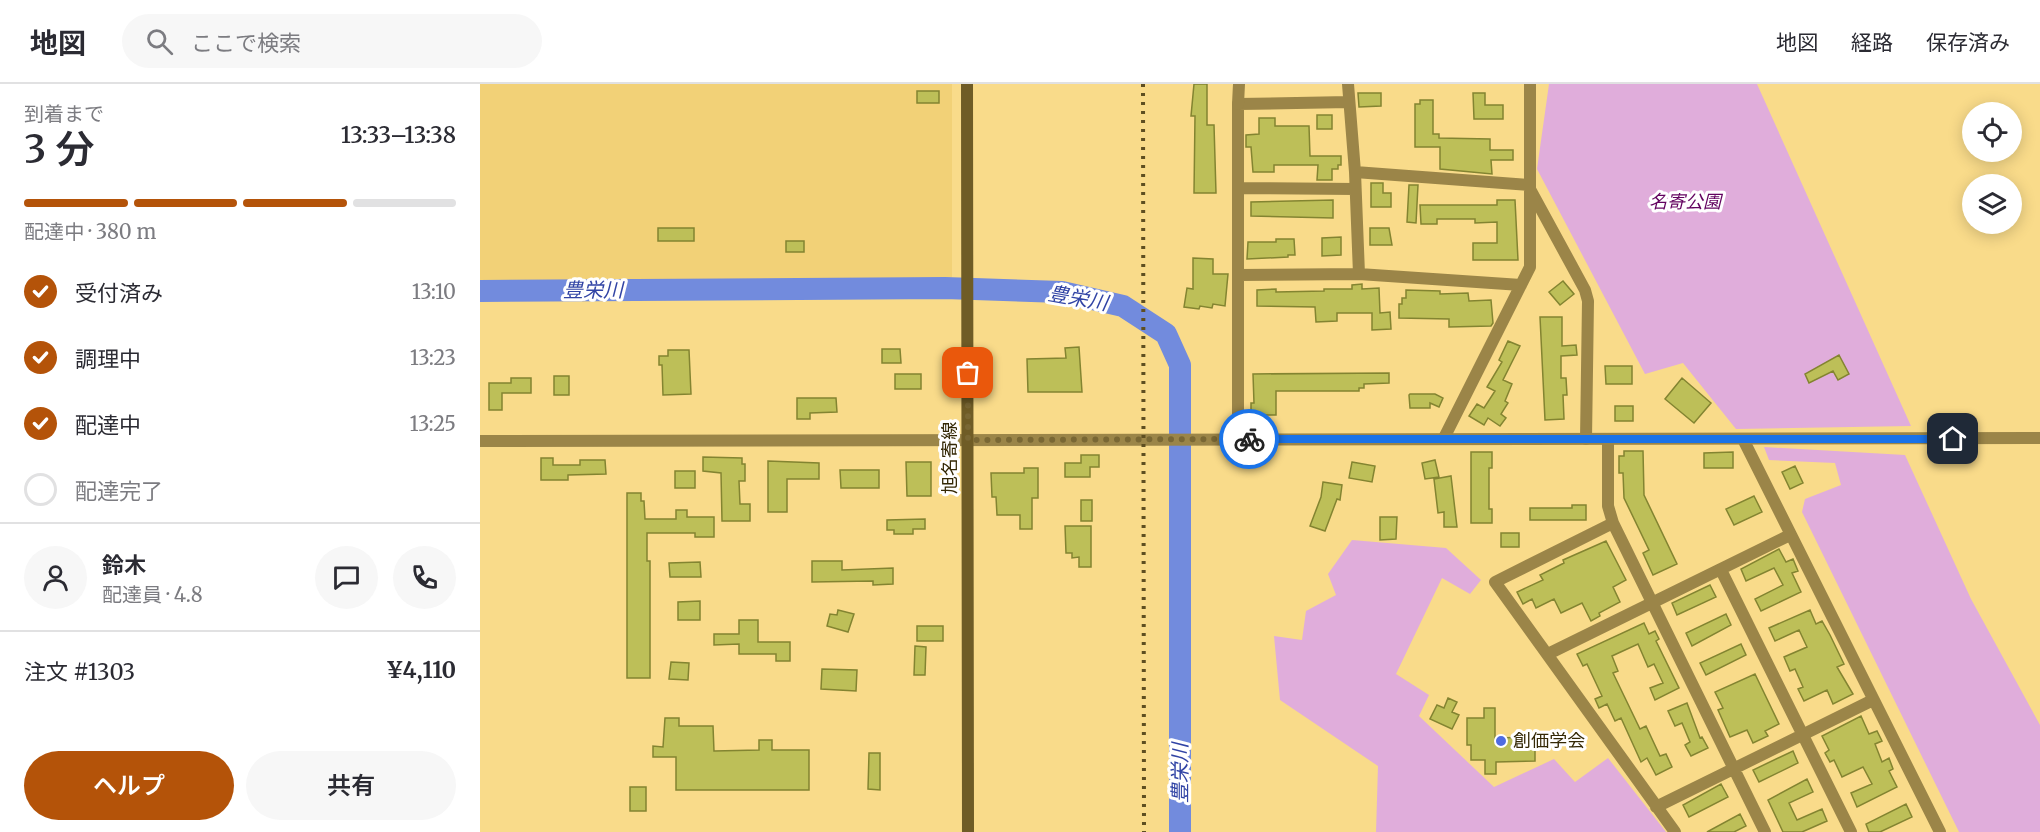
<!DOCTYPE html>
<html lang="ja">
<meta charset="utf-8">
<style>
:root{--surface:#fff;--page:#f7f7f7;--text:#2b2b33;--muted:#7c7c81;--line:#e1e1e2;--accent:#b45309}
body{margin:0;font-family:Merriweather,"Noto Sans JP",serif;background:var(--page);color:var(--text);height:100vh;display:flex;flex-direction:column;font-size:22px;white-space:nowrap}
*{box-sizing:border-box;margin:0}
p{font-size:20px;color:var(--muted)}
.icon{flex:none;width:33px;height:33px;fill:none;stroke:currentColor;stroke-width:2;stroke-linecap:round;stroke-linejoin:round}
.map{position:relative;flex:1;overflow:hidden}
.panel{display:flex;flex-direction:column;background:var(--surface);width:480px}
.panel>*{flex:none}
.tools{position:absolute;left:1482px;top:18px;display:grid;gap:12px}
.tools a{display:grid;place-items:center;width:60px;height:60px;border-radius:50%;background:var(--surface);box-shadow:0 3px 15px #0003;font-size:30px}
.pin{position:absolute;display:grid;place-items:center;width:51px;height:51px;color:#fff;margin:-26px;border-radius:12px;box-shadow:0 3px 9px #0006}
.courier{position:absolute;display:grid;place-items:center;width:60px;height:60px;margin:-30px;border:4px solid #1a73e8;border-radius:50%;background:#fff;color:#222;box-shadow:0 2px 8px #0007}
.overview em{font-style:normal;font-weight:600}
.overview div{display:flex;flex-direction:column-reverse}
.overview{display:flex;align-items:center;justify-content:space-between;height:102px;padding:0 24px}
h1{font-size:39px;font-weight:600;line-height:45px}
.bar{display:grid;grid-template-columns:repeat(4,1fr);gap:9px 6px;align-content:center;height:72px;padding:0 24px}
.bar i{height:8px;border-radius:4px;background:var(--line)}
.bar .selected{background:var(--accent)}
.bar p{grid-column:span 4}
.line{display:flex;align-items:center;gap:15px;padding:0 24px;border-top:2px solid var(--line)}
.line div{flex:1}
.round{display:grid;place-items:center;flex:none;width:63px;height:63px;border-radius:32px;background:var(--page)}
ol{padding:0 24px;list-style:none}
li{display:flex;align-items:center;gap:18px;height:66px}
li p{margin-inline-start:auto}
li .icon{padding:6px;border-radius:50%;background:var(--accent);color:#fff;stroke-width:4}
li:last-child{color:var(--muted)}
li i{width:33px;height:33px;border:3px solid var(--line);border-radius:50%}
.action{display:flex;gap:12px;margin-top:auto;padding:12px 24px}
.action a{flex:1;height:69px;border-radius:36px;background:var(--accent);color:#fff;font-size:24px;font-weight:600;line-height:69px;text-align:center}
.action a+a{background:var(--page);color:var(--text)}
header{display:flex;align-items:center;gap:36px;box-sizing:border-box;height:84px;padding:0 30px;background:var(--surface);border-bottom:2px solid var(--line)}
header strong{font-size:28px}
nav{display:flex;gap:33px;margin-inline-start:auto;font-size:21px}
.search{width:420px;height:54px;background:var(--page);display:flex;align-items:center;gap:15px;box-sizing:border-box;padding:0 21px;border-radius:33px;color:var(--muted);font-size:22px}
main{display:flex;flex:1;min-height:0}
.map>svg:first-child{display:block}
.built{fill:#f2d177}
.green{fill:#e0addb}
.lines{fill:none;stroke-linecap:round;stroke-linejoin:round}
.river{stroke:#728bdd;stroke-width:22}
.building{fill:#bdbf58;stroke:#838431;stroke-width:1.5}
.minor{stroke:#9b8548;stroke-width:12}
.tertiary{stroke:#9b8548;stroke-width:12}
.secondary{stroke:#6f5c26;stroke-width:12}
.rail{stroke:#5e4e21;stroke-width:4;stroke-dasharray:3 6;stroke-linecap:butt}
.done{stroke:#796734;stroke-width:6;stroke-dasharray:0 10.8}
.route{stroke:#1a73e8;stroke-width:8}
.poi-dot{fill:#4f6be0;stroke:#fff;stroke-width:2}
.labels{text-anchor:middle;stroke-width:6;stroke-linejoin:round;paint-order:stroke}
.park-label{font-size:18px;font-style:italic;fill:#62025f;stroke:#fff}
.street-label{font-size:18px;fill:#342805;stroke:#fff}
.poi-label{font-size:18px;fill:#342805;stroke:#fff;text-anchor:start}
.water-label{font-size:20px;font-style:italic;fill:#3144a5;stroke:#fff}
</style>
<header>
<strong>地図</strong>
<div class="search"><svg class="icon" aria-label="search" viewBox="0 0 24 24"><circle cx="10" cy="10" r="6"/><path d="M15 15l6 6"/></svg>ここで検索</div>
<nav><a>地図</a><a>経路</a><a>保存済み</a></nav>
</header>
<main>
<section class="panel">
<div class="overview"><div><h1>3 分</h1><p>到着まで</p></div><em>13:33–13:38</em></div>
<div class="bar"><i class="selected"></i><i class="selected"></i><i class="selected"></i><i></i><p>配達中 · 380 m</p></div>
<ol>
<li><svg class="icon" aria-label="check" viewBox="0 0 24 24"><path d="M5 12l5 5 9-10"/></svg>受付済み<p>13:10</p></li>
<li><svg class="icon" aria-label="check" viewBox="0 0 24 24"><path d="M5 12l5 5 9-10"/></svg>調理中<p>13:23</p></li>
<li><svg class="icon" aria-label="check" viewBox="0 0 24 24"><path d="M5 12l5 5 9-10"/></svg>配達中<p>13:25</p></li>
<li><i></i>配達完了</li>
</ol>
<div class="line" style="height:108px"><a class="round"><svg class="icon" aria-label="person" viewBox="0 0 24 24"><circle cx="12" cy="8" r="4"/><path d="M4 21q1-7 8-7t8 7"/></svg></a><div><b>鈴木</b><p>配達員 · 4.8</p></div><a class="round"><svg class="icon" aria-label="chat" viewBox="0 0 24 24"><path d="M4 5h16v11H9l-5 4z"/></svg></a><a class="round"><svg class="icon" aria-label="phone" viewBox="0 0 24 24"><path d="M5 4h4l2 5-3 2q2 4 5 5l2-3 5 2v4C11 20 4 13 5 4z"/></svg></a></div>
<div class="line" style="height:78px"><div>注文 #1303</div><b>¥4,110</b></div>
<div class="action"><a>ヘルプ</a><a>共有</a></div>
</section>
<div class="map">
<svg width="1560" height="748" viewBox="0 0 1560 748">
<rect width="100%" height="100%" fill="#f9db8a"/>
<path class="built" d="M0 0H472V197L0 200Z"/>
<path class="green" d="M1069 0H1277L1431 342 1256 345 1203 279 1165 290 1057 85Z
M1284 363 1425 371 1491 515 1560 641V748H1479L1322 428 1325 415 1361 401 1355 379 1289 376Z
M872 456 966 464 1001 496 990 510 962 494 916 590 949 611 939 632 1014 703 1074 675 1095 698 1128 674 1186 748H896L898 682 800 616 794 552 822 556 826 527 856 511 848 490Z"/>
<g class="lines">
<path class="river" d="M0 207 465 204 582 208 643 222 686 250 700 281V748"/>
</g>
<path class="building" d="M714 0H727V41H734L736 109H714L715 32H711Z
M437 7H459V19H437Z
M878 9H901V22L879 23Z
M993 9H1005V21H1023V35H994Z
M940 16H953V50H959V54L1010 55V66H1033V76H1011L1012 90 960 85V63H935V20H940Z
M837 31H852V45H837Z
M779 34H795V42H829L830 72H861V81H858V85H852V96H837L838 81H794V88H773L771 63H766V51L779 50Z
M891 99H903V109H911V123H891Z
M929 101H938L936 139 927 138Z
M853 116V134L771 132V118Z
M1017 116H1035L1038 176H993V159H1017V138L995 139V135H957V140H941L940 121H1017Z
M178 144H214V157H178Z
M890 144H909L912 161H890Z
M861 153V171L842 172V154Z
M796 155H814L815 171H808V173L767 175 768 158H796Z
M306 157H324V168H306Z
M713 174 733 175V190H748L745 222 733 220 732 224 720 222 719 225 704 223 707 204 713 205Z
M1083 197 1094 210 1080 221 1069 208Z
M882 200V205L899 204 900 229 910 228 911 245 892 246V229H857V237L836 238 835 223 777 222V206L796 205V208L844 207V205H872V201Z
M926 206 960 207V210L988 209 989 217 1011 216 1013 239 1011 242 969 243V235L919 234V220H922V214H926Z
M1060 233H1082V262L1096 261 1097 271 1081 272V294H1086L1087 311H1083L1084 335 1065 336Z
M1028 257 1040 262 1023 296 1032 300 1025 317 1028 319 1021 330 1026 334 1020 342 1008 334 1004 341 989 332 997 320 1004 324 1015 307 1007 303 1022 278 1019 276Z
M599 263 602 308H548L547 275 586 274 585 264Z
M402 265H420L421 279H402Z
M188 266H209L211 310 183 311 182 281H179V272H188Z
M1359 271 1369 290 1358 296 1353 287 1329 299 1325 290Z
M1125 282H1152V300H1126Z
M909 289V299L884 300V304H879V307H796V331H771V319H774L773 290Z
M415 290H441V305H415Z
M74 292H89V311H74Z
M31 294H51V309H22V326H9V299H31Z
M1202 294 1231 319 1214 339 1185 315Z
M930 310H955L963 314 959 323 950 319V324H930L929 311Z
M317 314H356L357 328 330 329V335H317Z
M1135 322H1153V337H1135Z
M1144 367H1163L1164 411 1197 480 1173 491 1163 469 1169 466 1144 414 1143 389H1139V372H1144Z
M991 368H1012V384H1009V425H1012V439H991Z
M1253 368V384H1224V369Z
M601 371H619V383H610V393H585V379H601Z
M223 373 262 374V380H265V397H259L260 420H270V437H242L241 389 223 387Z
M61 374H73V381H100V376H125L126 390 88 391V396H61Z
M955 376 959 393 945 395 942 379Z
M288 377 339 379V395H307V428H288Z
M426 378H451V412H427Z
M872 378 895 382 892 398 869 394Z
M1315 382 1323 399 1310 405 1302 388Z
M544 384H558V414H552V445H540V431H517L516 413H512L511 389H544Z
M360 386H399V404H361Z
M195 387H215V404H195Z
M971 392 977 443H964V428L958 429 954 395Z
M843 398 862 401 860 416 857 415 845 447 830 442 841 413Z
M147 409H161V417H164L165 435H196V426H207V433H234V453H215V449H167V477H170V594H147Z
M1274 412 1282 428 1254 441 1246 425Z
M601 416H612V437H601Z
M1092 421H1106V436H1050V424H1092Z
M900 433H917L916 455 900 456Z
M445 435V445H433V450H414V446H407V436Z
M585 442H611V483H599V473L592 474V469H586Z
M1021 449H1039V463H1021Z
M1126 457 1146 496 1133 503 1140 518 1119 529 1120 532 1111 537 1102 519 1081 529 1074 515 1056 524 1052 515 1043 520 1037 508 1063 496 1060 491 1084 479 1083 476Z
M1299 465 1306 478 1313 475 1318 487 1312 489 1321 508 1281 527 1275 515 1303 501 1294 484 1266 497 1261 485Z
M332 477H362V486L413 484V500L393 501V497L332 498Z
M220 478 221 493H190L189 479Z
M1230 501 1236 513 1197 531 1192 519Z
M220 517V536H198V518Z
M358 526 374 530 368 548 347 542 350 530 357 531Z
M1330 526 1336 540 1342 537 1350 551 1364 580 1357 583 1373 610 1353 620 1347 606 1324 617 1318 605 1323 603 1315 585 1310 587 1304 573 1327 563 1319 546 1295 557 1289 544Z
M1246 530 1251 541 1212 562 1206 549Z
M259 536H278V558H310V577H296V570H259V560L234 561V550H259Z
M1164 539 1169 550 1175 547 1179 555 1176 557 1199 604 1175 616 1170 604 1183 599 1174 580 1168 583 1158 560 1132 572 1138 587 1133 589 1160 645 1166 642 1180 672 1186 670 1192 683 1176 691 1167 674 1161 678 1141 634 1135 637 1127 620 1119 624 1115 615 1122 612 1107 580 1103 582 1097 570Z
M437 542H463V557H437Z
M1261 560 1266 571 1226 591 1220 579Z
M435 562 446 563 445 591H434Z
M191 578 209 579 208 596 189 595Z
M342 585 377 586 376 607 341 605Z
M1275 590 1299 640 1285 647 1288 652 1273 659 1267 646 1250 653 1238 626 1243 624 1235 608Z
M968 614 977 618 972 628 979 631 972 645 950 635 957 621 964 624Z
M1207 619 1220 654 1222 653 1228 664 1211 672 1205 661 1210 658 1202 639 1195 642 1188 627Z
M1004 624H1015V654L1055 653V677L1016 678V690H1005V676H991V661H987V634H1004Z
M1381 632 1389 650 1397 647 1402 657 1395 660 1402 678 1409 674 1413 685 1409 687 1417 703 1377 723 1371 709 1392 700 1383 683 1362 693 1354 676 1350 678 1345 669 1349 666 1342 652Z
M185 634H199V642H233L234 667 279 666V656H292V666H329V706H196V673H173V662L183 663Z
M1313 667 1318 679 1279 698 1273 686Z
M389 669H400V706L388 705Z
M1327 695 1333 708 1309 719 1317 736 1342 725 1347 737 1322 748H1303L1288 716Z
M1241 700 1248 713 1209 733 1203 721Z
M150 703H166V727H150Z
M1426 720 1432 733 1400 748H1389L1386 740Z
M1260 730 1266 742 1254 748H1227Z"/>
<g class="lines">
<path class="minor" d="M868 0 875 88 879 190
M875 88 1048 101
M759 104 875 105
M1050 105 1105 206 1108 217 1106 355
M758 191 879 190 1041 201
M964 354 1050 183V0
M758 355V20L869 18
M1128 355V422L1133 439 1285 748
M1263 355 1460 748
M1133 439 1015 498 1195 748
M1241 486 1371 748
M1068 570 1310 451
M1176 723 1393 616"/>
<path class="tertiary" d="M758 20 759 0
M0 357 1560 354"/>
<path class="secondary" d="M487 0 488 748"/>
<path class="rail" d="M663 0 664 748"/>
</g>
<g class="lines">
<path class="done" d="M488 289V356L769 355"/>
<path class="route" d="M769 355H1473"/>
</g>
<circle class="poi-dot" cx="1021" cy="657" r="6"/>
<g class="labels">
<g class="park-label">
<text x="1205" y="124">名寄公園</text>
</g>
<g class="street-label">
<text transform="translate(470 374) rotate(-90)" y="6">旭名寄線</text>
</g>
<g class="poi-label">
<text x="1033" y="663">創価学会</text>
</g>
<g class="water-label">
<text x="113" y="213">豊栄川</text>
<text transform="translate(598 214) rotate(10)" y="7">豊栄川</text>
<text transform="translate(700 689) rotate(-90)" y="7">豊栄川</text>
</g>
</g>
</svg>
<div class="tools">
<a><svg class="icon" aria-label="locate" viewBox="0 0 24 24"><circle cx="12" cy="12" r="6"/><path d="M12 2v4M12 18v4M2 12h4M18 12h4"/></svg></a>
<a><svg class="icon" aria-label="layers" viewBox="0 0 24 24"><path d="M12 4l9 5-9 5-9-5zM3 14l9 5 9-5"/></svg></a>
</div>
<div class="pin" style="left:488px;top:289px;background:#ea580c"><svg class="icon" aria-label="bag" viewBox="0 0 24 24"><path d="M5 8h14l-1 12H6zM9 8a3 3 0 0 1 6 0"/></svg></div>
<div class="pin" style="left:1473px;top:355px;background:#1f2937"><svg class="icon" aria-label="home" viewBox="0 0 24 24"><path d="M3 11l9-7 9 7M6 9v11h12V9"/></svg></div>
<div class="courier" style="left:769px;top:355px"><svg class="icon" aria-label="bike" viewBox="0 0 24 24"><circle cx="6" cy="16" r="4"/><circle cx="18" cy="16" r="4"/><path d="M6 16l4-8h5l3 8M10 8l3 8H6M13 5h3"/></svg></div>
</div>
</main>
